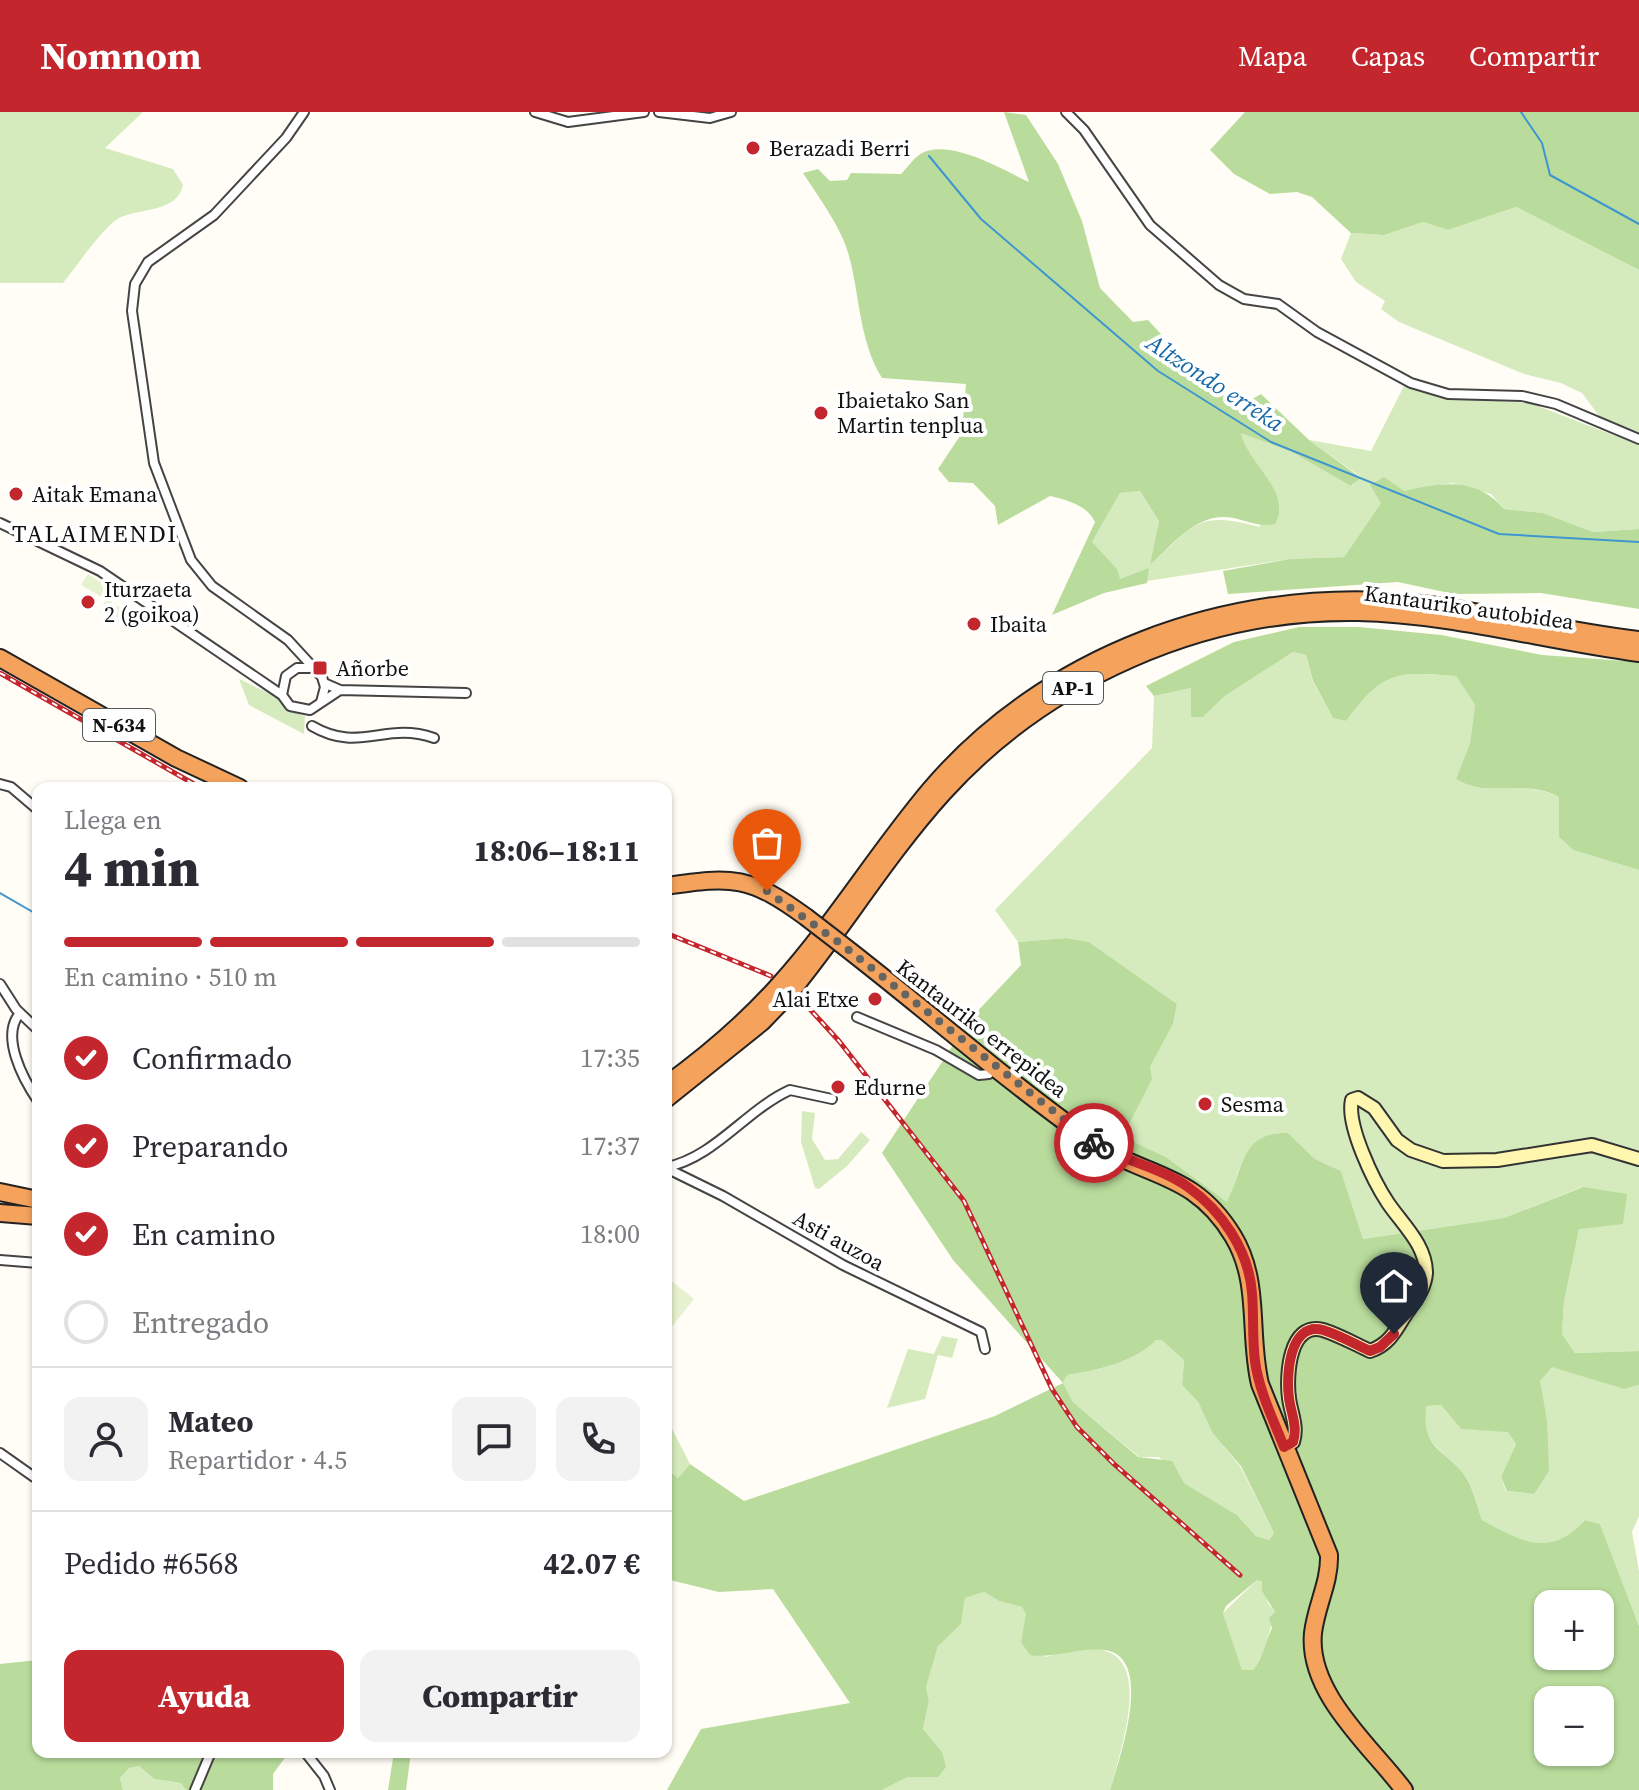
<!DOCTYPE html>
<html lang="es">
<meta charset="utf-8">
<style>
:root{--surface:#fff;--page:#f2f2f3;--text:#2b2b33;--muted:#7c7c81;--line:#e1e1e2;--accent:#c4262e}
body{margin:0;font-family:"Source Serif 4",serif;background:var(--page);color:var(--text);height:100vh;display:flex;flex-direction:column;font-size:30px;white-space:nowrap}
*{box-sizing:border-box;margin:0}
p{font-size:26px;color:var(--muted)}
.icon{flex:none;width:44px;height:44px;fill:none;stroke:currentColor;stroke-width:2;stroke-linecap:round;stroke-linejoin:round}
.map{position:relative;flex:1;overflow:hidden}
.details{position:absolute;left:32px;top:670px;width:640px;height:976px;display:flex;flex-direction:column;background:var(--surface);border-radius:16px;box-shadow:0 2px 6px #0004}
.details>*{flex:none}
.buttons{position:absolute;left:1534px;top:1478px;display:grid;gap:16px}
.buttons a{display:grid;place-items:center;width:80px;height:80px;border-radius:16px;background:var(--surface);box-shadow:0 2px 6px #0004;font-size:40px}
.pin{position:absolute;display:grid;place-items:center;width:68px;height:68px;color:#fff;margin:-82px -34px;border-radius:50% 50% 50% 0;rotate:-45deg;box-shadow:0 0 8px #0007}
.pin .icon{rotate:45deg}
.courier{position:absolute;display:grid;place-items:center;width:80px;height:80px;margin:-40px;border:6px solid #c4262e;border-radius:50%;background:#fff;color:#222;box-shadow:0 2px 10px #0007}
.overview em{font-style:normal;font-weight:800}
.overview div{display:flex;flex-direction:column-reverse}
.overview{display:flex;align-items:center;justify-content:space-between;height:136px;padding:0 32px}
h1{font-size:52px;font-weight:800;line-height:60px}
.bar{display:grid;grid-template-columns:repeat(4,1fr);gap:12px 8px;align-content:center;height:96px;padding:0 32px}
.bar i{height:10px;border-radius:6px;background:var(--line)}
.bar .active{background:var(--accent)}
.bar p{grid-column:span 4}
.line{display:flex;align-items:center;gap:20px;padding:0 32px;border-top:2px solid var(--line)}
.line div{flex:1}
.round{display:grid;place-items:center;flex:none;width:84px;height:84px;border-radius:16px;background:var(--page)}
ol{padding:0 32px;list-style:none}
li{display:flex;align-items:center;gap:24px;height:88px}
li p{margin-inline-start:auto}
li .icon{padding:8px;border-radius:50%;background:var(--accent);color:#fff;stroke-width:4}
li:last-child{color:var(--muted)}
li i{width:44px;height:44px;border:4px solid var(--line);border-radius:50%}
.action{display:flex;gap:16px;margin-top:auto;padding:16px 32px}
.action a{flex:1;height:92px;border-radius:16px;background:var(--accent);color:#fff;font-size:32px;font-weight:800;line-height:92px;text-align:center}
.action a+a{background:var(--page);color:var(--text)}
header{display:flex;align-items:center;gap:48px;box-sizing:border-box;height:112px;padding:0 40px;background:var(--accent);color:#fff}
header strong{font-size:38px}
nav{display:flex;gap:44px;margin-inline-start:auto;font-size:28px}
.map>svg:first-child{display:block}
.green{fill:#d5ebbd}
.forest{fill:#b9dc9c;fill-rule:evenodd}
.pitch{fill:#e6f2cf}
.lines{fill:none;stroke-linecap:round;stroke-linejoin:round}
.stream{stroke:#3f96cf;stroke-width:2}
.street-casing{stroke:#444;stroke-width:12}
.secondary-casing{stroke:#333;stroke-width:16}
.highway-casing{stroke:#222;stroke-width:20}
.street{stroke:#fff;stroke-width:8}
.secondary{stroke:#fff6b0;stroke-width:12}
.highway{stroke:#f5a25d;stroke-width:16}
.rail-casing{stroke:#c4262e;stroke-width:5}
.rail{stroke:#fff;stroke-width:2;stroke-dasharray:6;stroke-linecap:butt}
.highway-bridge-casing{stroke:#222;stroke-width:20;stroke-linecap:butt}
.highway-bridge{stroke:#f5a25d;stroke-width:16}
.done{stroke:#646461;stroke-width:8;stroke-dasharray:0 14.4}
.route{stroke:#c4262e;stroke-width:10}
.poi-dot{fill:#c4262e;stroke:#fff;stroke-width:3}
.labels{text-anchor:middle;stroke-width:8;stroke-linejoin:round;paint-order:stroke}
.shield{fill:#fff;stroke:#585858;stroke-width:2}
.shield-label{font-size:20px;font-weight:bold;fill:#111}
.poi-label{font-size:22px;fill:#111;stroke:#fff;text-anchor:start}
.street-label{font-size:22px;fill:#111;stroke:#fff}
.water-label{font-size:24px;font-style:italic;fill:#1768a6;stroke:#fff}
.neighbourhood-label{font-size:24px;letter-spacing:2px;fill:#111;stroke:#fff}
</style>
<header>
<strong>Nomnom</strong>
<nav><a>Mapa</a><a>Capas</a><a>Compartir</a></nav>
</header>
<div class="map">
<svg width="1639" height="1678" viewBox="0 0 1639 1678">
<rect width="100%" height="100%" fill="#fffdf5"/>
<path class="green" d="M0 0H143L105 36 173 57 183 73C177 100 143 96 121 105 105 112 76 155 63 171H0Z
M1516 95 1639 158V320L1600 305 1582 281 1561 271 1524 262 1399 210 1381 197 1385 189 1356 170 1341 147 1351 121 1384 123 1423 110 1448 118Z
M1404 274 1447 286 1530 291 1639 333V417L1593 420 1543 401 1504 397 1491 382 1452 371 1404 379 1381 391 1344 445 1290 447 1147 469 1120 467 1092 430 1120 381 1140 379 1159 411 1151 452C1195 412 1197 398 1260 415L1256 350 1246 340 1240 320 1290 339 1352 374 1361 365 1309 328 1371 339Z
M1293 540 1306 543 1313 570 1333 606 1346 609C1383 559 1395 559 1456 564L1475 593 1470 631 1456 667C1487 687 1521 666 1559 685V725L1573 738 1639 758V1239L1575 1241 1562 1222 1564 1190 1579 1116 1582 1075 1504 1106 1363 1127 1341 1059 1315 1047 1288 1021C1243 1020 1241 1055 1228 1091L1166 1045 1136 1031 1126 1018 1150 955 1173 912 1177 892 1089 830 1067 826 1018 830 995 798 1152 636 1154 584 1191 576 1203 605 1225 584Z
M239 567 279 586 290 599 305 604 304 622 249 593Z
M802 999 815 1001 812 1027 825 1048 838 1047 861 1020 870 1028 847 1054 819 1077 815 1076 801 1030Z
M942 1224 958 1227 952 1246 938 1243 925 1287 887 1296 908 1237 934 1242Z
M1162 1227 1184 1247 1182 1273 1198 1290 1213 1322 1240 1354 1274 1421 1269 1428 1256 1424 1237 1403 1184 1371 1159 1345H1139L1073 1290 1063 1271 1067 1263C1097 1258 1134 1251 1156 1228Z
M1552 1254 1624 1277 1639 1273V1404L1632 1420 1639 1459V1514L1600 1412 1585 1408C1550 1446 1523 1430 1482 1408 1477 1394 1473 1372 1463 1361 1441 1335 1422 1335 1425 1294L1441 1293 1461 1317 1508 1319 1516 1332 1501 1365 1506 1379 1534 1382 1547 1308 1539 1269Z
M666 1305 690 1352 678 1366 672 1361 666 1367Z
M1257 1468H1262L1268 1491 1275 1500C1271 1516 1262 1547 1253 1559H1242L1223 1501Z
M984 1480 999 1489 1022 1495 1027 1502 1021 1530 1046 1545C1163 1506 1129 1610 1110 1678H882L908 1665H938L942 1640 923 1617 929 1589 926 1575 938 1533 961 1512 965 1486Z
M139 1654 154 1667 181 1671 186 1678H123L120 1666 129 1655Z"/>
<path class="forest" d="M1004 0 1026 3 1058 52 1082 109 1100 176 1133 210 1148 208 1207 272 1227 281 1240 294 1261 282 1309 328 1361 366 1351 374 1290 339 1241 321C1247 352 1293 379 1275 412 1256 416 1244 406 1225 405 1194 404 1171 434 1150 453L1159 410 1140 379 1120 381 1092 430 1117 457 1120 467 1149 456 1147 471 1104 481 1052 503 1095 410C1087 393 1067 388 1050 384L998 413 995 394 973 371 949 370 938 357 962 321 966 272 882 266C859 229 860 184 849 144 842 116 819 86 803 61L818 57 830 69 847 68 851 61 901 62C907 56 913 47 919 43 947 24 1003 58 1029 70Z
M1245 0H1639V158L1516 95 1448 118 1423 110 1384 123 1351 121 1312 85 1297 80 1270 82 1234 62 1210 38Z
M1384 365 1404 379C1442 370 1477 365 1504 397L1543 401 1593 420 1639 417V497L1541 481 1454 482 1398 470 1228 482 1223 459 1290 447 1344 445 1381 391 1370 373Z
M1299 515H1359L1441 523 1542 543 1639 550V758L1573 738 1559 725V685C1523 666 1487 687 1456 667L1470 631 1475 593 1456 564C1395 559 1383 559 1346 609L1333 606 1313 569 1306 543 1293 540 1225 584 1203 605H1191V576L1154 584 1146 574 1234 530Z
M1067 826 1089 830 1177 892 1173 912 1150 955 1152 967 1126 1018 1136 1031 1166 1045 1227 1090C1244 1056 1240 1020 1288 1021L1315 1047 1341 1059 1363 1127 1504 1106 1583 1075 1627 1082 1623 1112 1579 1117 1564 1190 1562 1222 1575 1241 1639 1239V1273L1624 1277 1552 1255 1540 1269 1547 1308 1549 1359 1534 1382 1507 1379 1501 1365 1516 1332 1508 1320 1461 1317 1441 1293 1426 1294C1422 1337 1441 1335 1463 1361 1473 1373 1477 1395 1482 1408 1523 1430 1550 1446 1585 1408L1600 1412 1639 1514V1678H1110C1119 1648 1156 1544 1104 1538 1078 1535 1054 1547 1030 1543L1021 1530 1026 1502 1022 1495 999 1489 984 1480 965 1486 961 1512 938 1534 926 1575 929 1589 923 1617 942 1640 946 1655 938 1665H908L882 1678H667L701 1617 850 1591 773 1477 719 1480 666 1467V1367L672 1361 678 1366 690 1352 744 1389 995 1304 1063 1271 953 1148 882 1041 971 906 1021 853 1018 830ZM1156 1228H1162L1184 1248 1182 1273 1198 1290 1213 1322 1241 1354 1274 1421 1269 1428 1256 1424 1237 1403 1184 1371 1172 1349 1138 1345 1073 1290 1063 1271 1067 1263C1097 1258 1134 1251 1156 1228ZM1257 1468 1262 1469V1479L1275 1500 1269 1506 1272 1516C1265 1530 1262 1548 1253 1558H1242L1223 1501 1226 1494ZM1548 1492H1600V1544H1548ZM1548 1588H1600V1640H1548Z
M38 1548V1640H289L273 1662V1678H186L181 1671 154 1667 139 1654 129 1656 120 1666 123 1678H0V1552Z
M394 1640H411L406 1678H388Z"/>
<path class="pitch" d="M88 462 117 481 111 491 128 500 123 511 100 500 105 489 110 490 81 473Z
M669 1167 694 1187 666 1222V1172Z"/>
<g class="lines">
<path class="stream" d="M1521 0 1542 31 1550 63 1639 112
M929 44 981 107 1158 259 1271 330 1499 422 1639 430
M0 781 38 803"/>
<g class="street-casing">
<path id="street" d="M304 0 286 26 214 103 148 150 135 172 132 199 154 351 191 448 212 474 288 528 322 565 325 575 321 590
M535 0 568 10 644 0
M659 0 710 6 731 0
M1066 0 1084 18 1150 113 1219 173 1244 187 1278 192 1317 220 1411 271 1448 282 1522 284 1556 292 1639 327
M0 411 100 459 282 583
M309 556H297L286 564 282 583 290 594 310 598 340 578
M324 571 340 578 466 581
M312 614C360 642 384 609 434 626
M0 672 11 675 38 698
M0 872 16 897 38 918
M20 901C0 924 23 967 38 989
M857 905 936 938 979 963 989 962 994 955
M667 1055C715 1045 746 998 790 978L832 987
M666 1056 723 1084 843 1153 981 1220 985 1237
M0 1148 38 1151
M0 1341 34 1365
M305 1640 324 1664 330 1678
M195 1678 211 1640"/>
</g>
<g class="secondary-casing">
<path id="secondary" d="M1284 1335 1293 1330C1298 1314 1291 1302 1289 1286 1286 1264 1289 1209 1323 1218 1339 1223 1355 1232 1370 1239 1388 1233 1395 1220 1404 1205 1413 1191 1425 1178 1426 1161 1426 1133 1403 1113 1388 1091 1374 1070 1346 1013 1352 988L1358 986 1374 996 1397 1028 1411 1038 1443 1049 1497 1048 1592 1033 1639 1047"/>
</g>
<g class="highway-casing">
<path id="highway" d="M0 546 176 646 240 676
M666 774C733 764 750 764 806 805
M841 832C924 896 1004 967 1090 1028 1145 1067 1193 1058 1233 1124 1261 1170 1248 1222 1260 1272L1329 1443C1330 1470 1316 1494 1313 1521 1307 1581 1371 1634 1404 1678
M666 973C706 944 745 911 779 873 834 812 877 741 930 678 1044 543 1227 476 1401 490 1481 497 1559 519 1639 528
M666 987 762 910 788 883C842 818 886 744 943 681 1046 567 1203 497 1358 500 1452 502 1546 529 1639 541
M0 1080 38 1088
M0 1101 38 1104"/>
</g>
<use href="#street" class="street"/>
<use href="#secondary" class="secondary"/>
<use href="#highway" class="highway"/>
<g class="rail-casing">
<path id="rail" d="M0 561 201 676
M666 821 771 864
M797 883 839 929 964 1089 1052 1277 1077 1315 1113 1351 1240 1463"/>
</g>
<use href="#rail" class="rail"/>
<g class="highway-bridge-casing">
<path id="highway-bridge" d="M806 805 841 832"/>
</g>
<use href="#highway-bridge" class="highway-bridge"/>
</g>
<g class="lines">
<path class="done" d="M767 779 841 832 1094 1031"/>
<path class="route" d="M1094 1031C1123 1049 1160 1055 1188 1075 1222 1099 1249 1139 1252 1181 1254 1204 1252 1226 1255 1249 1259 1279 1273 1307 1284 1335L1293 1330C1298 1314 1291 1302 1289 1286 1286 1264 1289 1209 1323 1218 1339 1223 1355 1232 1370 1239L1380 1235 1394 1222"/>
</g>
<g class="poi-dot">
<circle cx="753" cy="36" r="8"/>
<circle cx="821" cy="301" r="8"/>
<circle cx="16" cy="382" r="8"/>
<circle cx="88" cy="490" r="8"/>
<circle cx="974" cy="512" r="8"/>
<rect x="312" y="548" width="16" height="16" rx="4"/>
<circle cx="875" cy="887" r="8"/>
<circle cx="838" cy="975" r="8"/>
<circle cx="1205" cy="992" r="8"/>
</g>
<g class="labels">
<g class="shield">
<rect x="1043" y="560" width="60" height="32" rx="6"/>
<rect x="83" y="597" width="72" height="32" rx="6"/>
</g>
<g class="shield-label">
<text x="1073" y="583">AP-1</text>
<text x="119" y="620">N-634</text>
</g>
<g class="poi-label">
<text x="769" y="44">Berazadi Berri</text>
<text x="837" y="296">Ibaietako San<tspan x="837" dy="25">Martin tenplua</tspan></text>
<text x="32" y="390">Aitak Emana</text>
<text x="104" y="485">Iturzaeta<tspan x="104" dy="25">2 (goikoa)</tspan></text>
<text x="990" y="520">Ibaita</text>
<text x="336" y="564">Añorbe</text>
<text x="859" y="895" text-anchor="end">Alai Etxe</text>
<text x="854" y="983">Edurne</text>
<text x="1221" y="1000">Sesma</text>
</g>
<g class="street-label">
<text transform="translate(1469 495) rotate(8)" y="8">Kantauriko autobidea</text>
<text transform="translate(982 916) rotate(38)" y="8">Kantauriko errepidea</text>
<text transform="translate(839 1128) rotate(29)" y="8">Asti auzoa</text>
</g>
<g class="water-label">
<text transform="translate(1215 271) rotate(33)" y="8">Altzondo erreka</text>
</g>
<g class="neighbourhood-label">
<text x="95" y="430">TALAIMENDI</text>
</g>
</g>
</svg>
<div class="buttons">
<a>+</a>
<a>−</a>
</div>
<div class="pin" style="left:767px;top:779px;background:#ea580c"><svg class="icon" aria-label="bag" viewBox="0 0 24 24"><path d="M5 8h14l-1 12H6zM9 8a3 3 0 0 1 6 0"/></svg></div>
<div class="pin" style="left:1394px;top:1222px;background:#1f2937"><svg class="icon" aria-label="home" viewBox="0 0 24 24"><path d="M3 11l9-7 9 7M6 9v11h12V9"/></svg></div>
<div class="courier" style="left:1094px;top:1031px"><svg class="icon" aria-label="bike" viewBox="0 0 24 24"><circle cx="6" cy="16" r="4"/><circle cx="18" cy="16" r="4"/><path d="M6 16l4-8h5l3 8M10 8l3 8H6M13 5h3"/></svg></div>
<section class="details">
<div class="overview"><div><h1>4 min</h1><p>Llega en</p></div><em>18:06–18:11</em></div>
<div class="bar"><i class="active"></i><i class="active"></i><i class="active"></i><i></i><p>En camino · 510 m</p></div>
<ol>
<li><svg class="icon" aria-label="check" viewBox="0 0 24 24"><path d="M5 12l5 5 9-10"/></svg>Confirmado<p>17:35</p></li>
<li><svg class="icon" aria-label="check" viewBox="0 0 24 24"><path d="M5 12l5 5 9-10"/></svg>Preparando<p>17:37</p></li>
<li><svg class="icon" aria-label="check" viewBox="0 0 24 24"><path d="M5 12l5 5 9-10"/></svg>En camino<p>18:00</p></li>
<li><i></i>Entregado</li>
</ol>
<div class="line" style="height:144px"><a class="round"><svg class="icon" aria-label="person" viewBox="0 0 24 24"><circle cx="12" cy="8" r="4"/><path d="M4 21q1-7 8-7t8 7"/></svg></a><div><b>Mateo</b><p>Repartidor · 4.5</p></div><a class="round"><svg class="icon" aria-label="chat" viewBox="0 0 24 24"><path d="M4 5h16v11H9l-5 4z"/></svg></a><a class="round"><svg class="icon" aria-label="phone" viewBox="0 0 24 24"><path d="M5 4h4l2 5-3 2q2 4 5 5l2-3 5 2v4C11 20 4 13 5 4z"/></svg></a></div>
<div class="line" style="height:104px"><div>Pedido #6568</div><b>42.07 €</b></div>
<div class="action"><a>Ayuda</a><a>Compartir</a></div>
</section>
</div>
